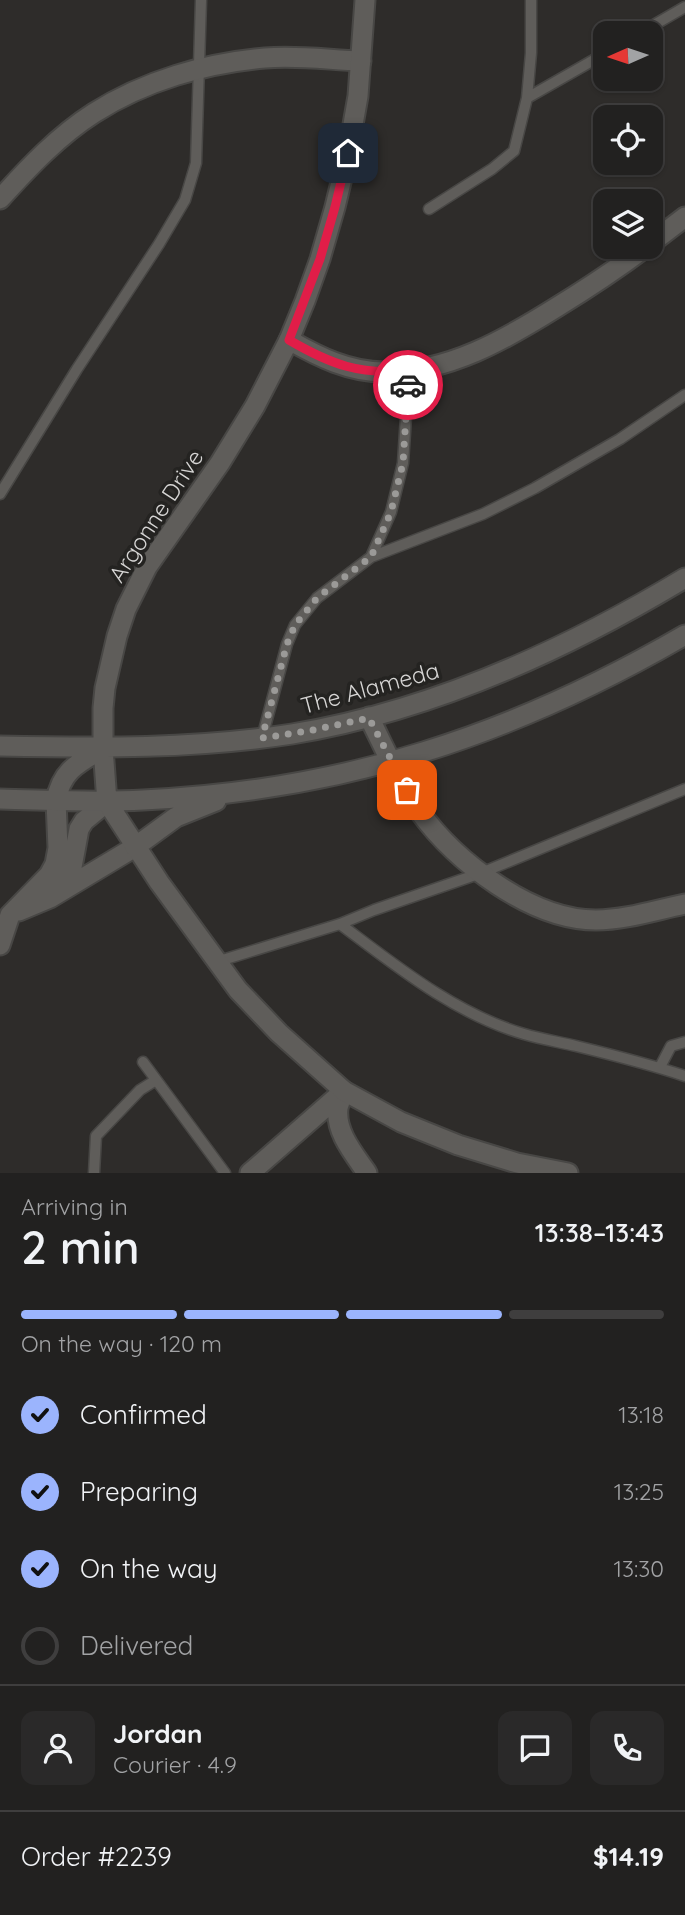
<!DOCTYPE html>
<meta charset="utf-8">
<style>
:root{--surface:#222120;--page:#2a2929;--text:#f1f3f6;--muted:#a2a3a5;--line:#3f3e3e;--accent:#9bb4fd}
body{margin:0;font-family:Quicksand,sans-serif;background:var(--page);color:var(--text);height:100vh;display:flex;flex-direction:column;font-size:26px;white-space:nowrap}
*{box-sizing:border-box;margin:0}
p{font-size:23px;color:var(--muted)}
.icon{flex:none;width:38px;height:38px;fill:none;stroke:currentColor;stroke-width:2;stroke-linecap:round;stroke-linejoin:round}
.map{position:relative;height:1173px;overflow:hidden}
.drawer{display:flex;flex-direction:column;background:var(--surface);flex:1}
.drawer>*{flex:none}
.needle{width:46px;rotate:267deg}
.tools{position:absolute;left:593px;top:21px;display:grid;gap:14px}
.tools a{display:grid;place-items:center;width:70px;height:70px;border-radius:14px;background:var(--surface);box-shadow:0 2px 5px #0004,0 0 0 2px var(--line);font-size:35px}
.pin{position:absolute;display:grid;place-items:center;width:60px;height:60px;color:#fff;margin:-30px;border-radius:14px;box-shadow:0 4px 10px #0006}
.courier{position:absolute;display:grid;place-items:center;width:70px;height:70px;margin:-35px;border:5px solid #e11d48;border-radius:50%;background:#fff;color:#222;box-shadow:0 2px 9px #0007}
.headline em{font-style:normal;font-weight:600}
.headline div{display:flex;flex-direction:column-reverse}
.headline{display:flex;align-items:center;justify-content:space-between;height:119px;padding:0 21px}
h1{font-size:46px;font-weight:600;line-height:52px}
.bar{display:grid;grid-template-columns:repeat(4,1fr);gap:10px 7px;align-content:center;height:84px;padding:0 21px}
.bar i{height:9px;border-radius:5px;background:var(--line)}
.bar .on{background:var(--accent)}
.bar p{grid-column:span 4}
.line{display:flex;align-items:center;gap:18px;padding:0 21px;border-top:2px solid var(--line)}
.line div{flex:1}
.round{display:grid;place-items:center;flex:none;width:74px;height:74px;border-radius:14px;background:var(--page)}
ol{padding:0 21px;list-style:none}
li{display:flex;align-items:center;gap:21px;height:77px}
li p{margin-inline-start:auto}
li .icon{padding:7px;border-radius:50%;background:var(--accent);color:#111;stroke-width:4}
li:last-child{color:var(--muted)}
li i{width:38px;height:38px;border:4px solid var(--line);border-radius:50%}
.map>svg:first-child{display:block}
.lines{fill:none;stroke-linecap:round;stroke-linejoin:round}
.service-casing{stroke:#484745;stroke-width:13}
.minor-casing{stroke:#484745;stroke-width:23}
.secondary-casing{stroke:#484745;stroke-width:23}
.service{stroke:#5f5d5a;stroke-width:10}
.minor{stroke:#5f5d5a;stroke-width:19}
.secondary{stroke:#5f5d5a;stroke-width:19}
.done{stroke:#9b9a98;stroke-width:7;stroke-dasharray:0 12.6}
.route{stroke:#e11d48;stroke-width:9}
.labels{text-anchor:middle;stroke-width:7;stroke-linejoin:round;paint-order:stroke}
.street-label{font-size:23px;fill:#d6d5d4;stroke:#242321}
</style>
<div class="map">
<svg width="685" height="1173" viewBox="0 0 685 1173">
<rect width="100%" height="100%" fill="#2e2c2a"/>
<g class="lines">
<g class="service-casing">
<path id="service" d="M531 0V53L527 98 606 53
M640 33 685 7
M429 209 492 169 514 151 527 98
M0 494 77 369 159 244 185 200 196 163 201 0
M371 557 391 512 403 463 409 370
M262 738 287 644 295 625 317 598 371 557 483 514 535 488 620 439 685 395
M340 924C396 966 455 1014 524 1034 541 1039 559 1042 576 1046 613 1055 649 1064 685 1076
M216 962 340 924 374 910 481 873 685 789
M143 1062 225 1173
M660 1067 671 1046 685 1042
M94 1173 96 1136 140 1090 156 1080"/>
</g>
<g class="minor-casing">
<path id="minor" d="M0 199C28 168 58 136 94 113 144 81 206 63 265 58 297 55 330 60 361 61
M651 243 685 217
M289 340C319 357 349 372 384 372 448 373 506 339 557 307 588 288 618 268 646 247
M369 717C384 747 400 784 419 811 456 862 531 920 596 920 625 920 656 910 685 904
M58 890 72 867 79 829 84 821 107 802
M19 911 50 898 135 847
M0 945 10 915 49 875 55 864 58 848 56 801
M344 1092C342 1097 339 1103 338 1108 335 1132 354 1154 367 1173
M250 1173 344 1091"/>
</g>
<g class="secondary-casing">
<path id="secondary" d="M365 0 358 96 348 153 335 207 320 259 305 301 289 340 255 406 220 463 147 567 126 609 117 636 105 688 103 708V748L107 802 159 882 238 990 279 1033 344 1091 401 1122 458 1145 517 1163 568 1173
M0 746C98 748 195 749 292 734 432 711 564 651 685 578
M0 799C48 800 95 803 143 800 343 791 513 735 685 635
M56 801C61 771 78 763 102 749
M135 847 176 817 216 801"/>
</g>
<use href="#service" class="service"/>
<use href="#minor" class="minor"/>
<use href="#secondary" class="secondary"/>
</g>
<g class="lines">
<path class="done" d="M407 790 369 718 308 731 262 738 287 644 295 625 317 598 371 557 391 512 403 463 408 385"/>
<path class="route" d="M348 153 335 207 320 259 289 340C330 364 361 376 409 370L408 385"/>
</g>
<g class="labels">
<g class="street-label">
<text transform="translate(156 516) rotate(-57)" y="8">Argonne Drive</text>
<text transform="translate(370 688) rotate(-15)" y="8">The Alameda</text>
</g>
</g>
</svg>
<div class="tools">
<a><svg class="needle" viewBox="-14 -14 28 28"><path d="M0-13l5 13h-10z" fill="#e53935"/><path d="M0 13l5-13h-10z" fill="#a2a3a5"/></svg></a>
<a><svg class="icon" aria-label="locate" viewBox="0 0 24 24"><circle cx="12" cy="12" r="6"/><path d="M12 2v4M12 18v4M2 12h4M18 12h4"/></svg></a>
<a><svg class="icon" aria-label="layers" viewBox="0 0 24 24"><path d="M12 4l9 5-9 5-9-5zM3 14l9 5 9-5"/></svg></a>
</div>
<div class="pin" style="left:407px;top:790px;background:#ea580c"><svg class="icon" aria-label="bag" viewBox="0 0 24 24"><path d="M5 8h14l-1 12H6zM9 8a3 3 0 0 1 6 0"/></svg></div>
<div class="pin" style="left:348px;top:153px;background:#1f2937"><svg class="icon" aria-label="home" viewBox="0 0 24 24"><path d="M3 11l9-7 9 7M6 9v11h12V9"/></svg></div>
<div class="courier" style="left:408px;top:385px"><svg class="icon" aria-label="car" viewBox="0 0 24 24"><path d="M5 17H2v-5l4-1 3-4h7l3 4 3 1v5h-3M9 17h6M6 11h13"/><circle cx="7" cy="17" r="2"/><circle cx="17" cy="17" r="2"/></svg></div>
</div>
<section class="drawer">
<div class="headline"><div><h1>2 min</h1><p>Arriving in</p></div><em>13:38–13:43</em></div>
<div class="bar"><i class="on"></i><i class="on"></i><i class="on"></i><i></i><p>On the way · 120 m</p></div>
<ol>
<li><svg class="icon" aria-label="check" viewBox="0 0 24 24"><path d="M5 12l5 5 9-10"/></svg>Confirmed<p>13:18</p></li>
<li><svg class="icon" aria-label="check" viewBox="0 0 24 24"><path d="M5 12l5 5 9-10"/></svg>Preparing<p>13:25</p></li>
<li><svg class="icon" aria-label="check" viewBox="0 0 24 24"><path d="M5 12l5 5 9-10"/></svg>On the way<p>13:30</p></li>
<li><i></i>Delivered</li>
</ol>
<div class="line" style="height:126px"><a class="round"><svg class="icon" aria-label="person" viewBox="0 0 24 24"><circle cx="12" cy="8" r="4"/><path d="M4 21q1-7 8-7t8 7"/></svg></a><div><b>Jordan</b><p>Courier · 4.9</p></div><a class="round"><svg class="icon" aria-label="chat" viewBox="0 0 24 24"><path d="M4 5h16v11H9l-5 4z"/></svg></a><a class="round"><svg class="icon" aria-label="phone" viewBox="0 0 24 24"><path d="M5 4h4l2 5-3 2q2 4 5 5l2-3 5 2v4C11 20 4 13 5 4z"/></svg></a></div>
<div class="line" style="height:91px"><div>Order #2239</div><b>$14.19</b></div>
</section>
